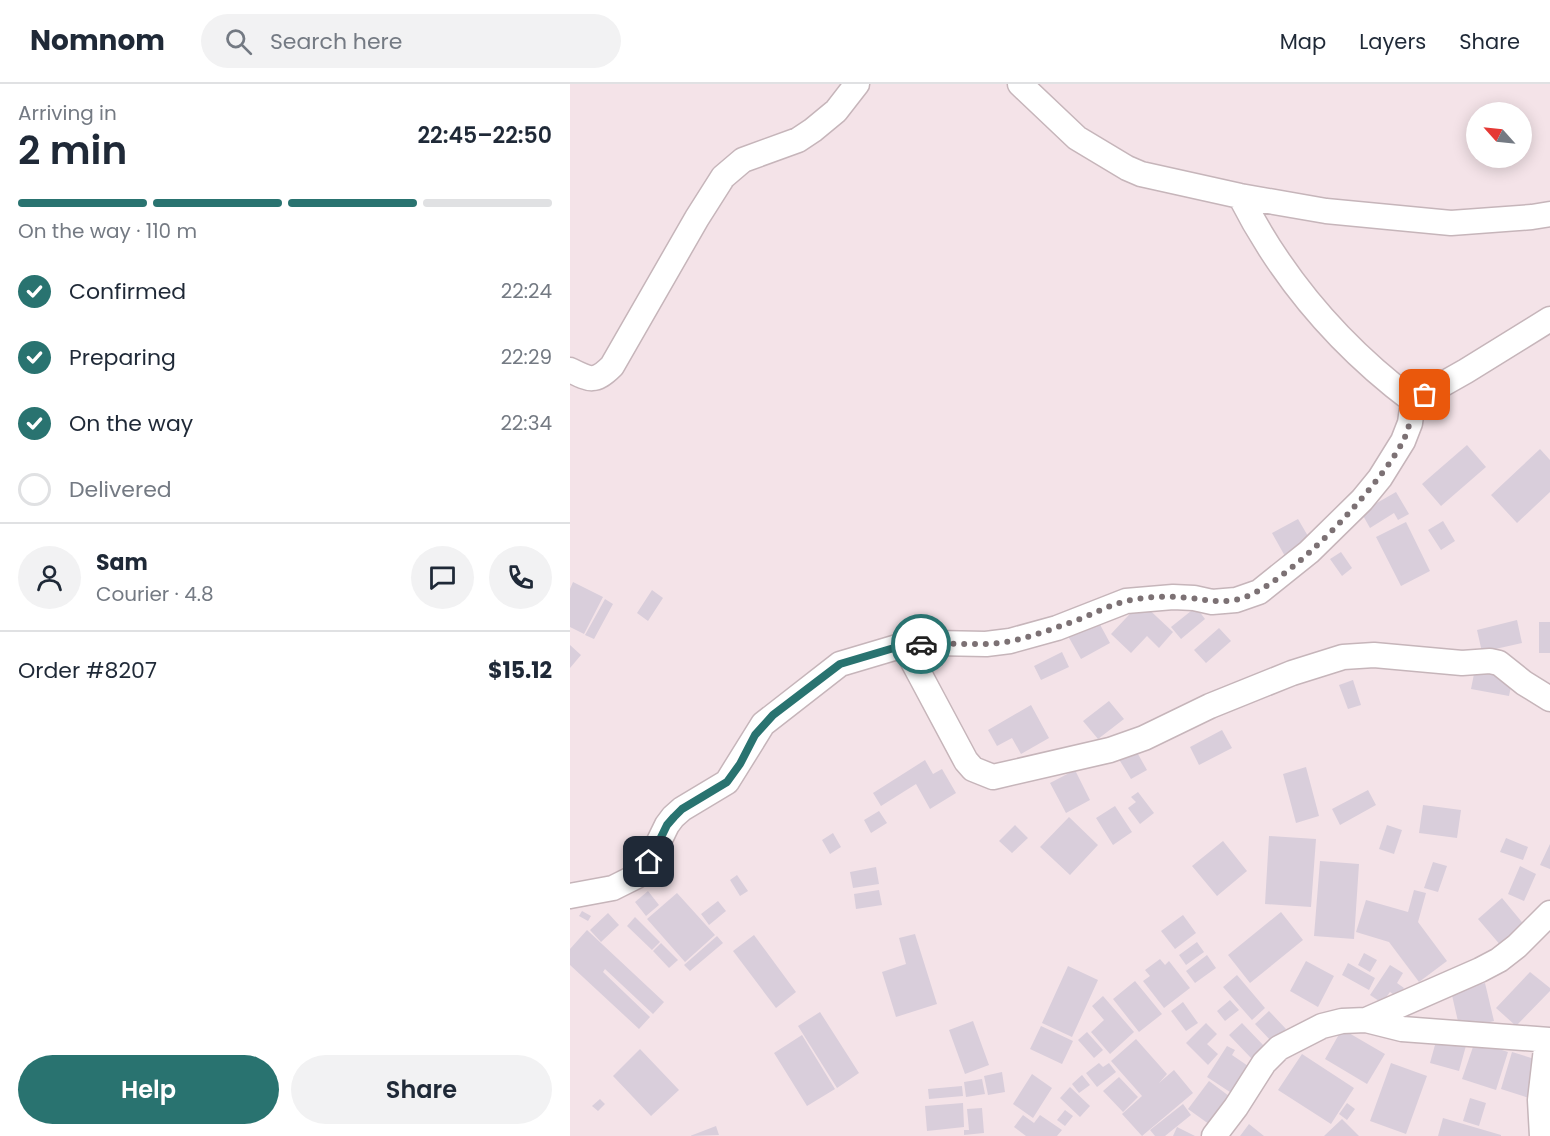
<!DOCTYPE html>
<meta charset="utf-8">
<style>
:root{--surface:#fff;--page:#f2f2f3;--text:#1f2937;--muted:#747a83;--line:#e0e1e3;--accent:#297370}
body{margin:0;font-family:Poppins,sans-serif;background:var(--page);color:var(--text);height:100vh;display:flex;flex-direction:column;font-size:22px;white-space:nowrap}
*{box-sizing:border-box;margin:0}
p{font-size:20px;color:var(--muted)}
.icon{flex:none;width:33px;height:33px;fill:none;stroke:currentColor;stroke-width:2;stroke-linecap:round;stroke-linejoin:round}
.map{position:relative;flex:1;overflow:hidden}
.side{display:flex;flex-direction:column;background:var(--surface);width:570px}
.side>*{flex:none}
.needle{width:39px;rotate:297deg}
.controls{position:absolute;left:896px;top:18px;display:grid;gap:12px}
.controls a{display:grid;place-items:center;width:66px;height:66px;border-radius:50%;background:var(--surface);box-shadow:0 3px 15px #0003;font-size:30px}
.pin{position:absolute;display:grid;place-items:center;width:51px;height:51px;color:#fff;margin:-26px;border-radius:12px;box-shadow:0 3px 9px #0006}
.courier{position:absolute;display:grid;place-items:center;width:60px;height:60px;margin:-30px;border:4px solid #297370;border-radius:50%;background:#fff;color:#222;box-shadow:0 2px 8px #0007}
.summary em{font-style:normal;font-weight:600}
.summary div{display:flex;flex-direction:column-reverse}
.summary{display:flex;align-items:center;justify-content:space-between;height:102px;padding:0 18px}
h1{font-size:39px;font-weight:600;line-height:45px}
.bar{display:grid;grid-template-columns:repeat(4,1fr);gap:9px 6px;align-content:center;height:72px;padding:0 18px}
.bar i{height:8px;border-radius:4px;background:var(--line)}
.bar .active{background:var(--accent)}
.bar p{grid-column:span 4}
.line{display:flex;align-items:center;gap:15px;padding:0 18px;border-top:2px solid var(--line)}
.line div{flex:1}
.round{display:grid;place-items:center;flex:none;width:63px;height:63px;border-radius:32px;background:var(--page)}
ol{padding:0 18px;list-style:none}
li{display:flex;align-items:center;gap:18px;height:66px}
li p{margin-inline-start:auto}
li .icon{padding:6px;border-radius:50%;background:var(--accent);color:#fff;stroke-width:4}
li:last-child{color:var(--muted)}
li i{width:33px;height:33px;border:3px solid var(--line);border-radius:50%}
.action{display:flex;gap:12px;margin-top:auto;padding:12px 18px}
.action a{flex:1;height:69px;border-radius:36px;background:var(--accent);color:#fff;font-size:24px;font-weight:600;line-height:69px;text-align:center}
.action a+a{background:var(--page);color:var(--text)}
header{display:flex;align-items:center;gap:36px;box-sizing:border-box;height:84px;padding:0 30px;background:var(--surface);border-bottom:2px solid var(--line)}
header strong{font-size:28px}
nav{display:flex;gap:33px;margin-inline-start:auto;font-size:21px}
.search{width:420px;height:54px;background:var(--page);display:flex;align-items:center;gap:15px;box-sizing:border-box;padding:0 21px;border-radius:33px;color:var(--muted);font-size:22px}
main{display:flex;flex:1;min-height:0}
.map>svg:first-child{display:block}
.building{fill:#d9cedb}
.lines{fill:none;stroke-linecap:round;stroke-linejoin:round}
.minor-casing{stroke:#c6b5ba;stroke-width:27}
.minor{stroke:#fff;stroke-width:24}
.done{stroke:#7c7174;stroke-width:6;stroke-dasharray:0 10.8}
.route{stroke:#297370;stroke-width:8}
</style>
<header>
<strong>Nomnom</strong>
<div class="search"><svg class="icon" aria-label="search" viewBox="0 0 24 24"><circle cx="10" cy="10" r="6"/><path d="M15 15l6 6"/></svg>Search here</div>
<nav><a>Map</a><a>Layers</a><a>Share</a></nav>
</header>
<main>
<section class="side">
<div class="summary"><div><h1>2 min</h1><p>Arriving in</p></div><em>22:45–22:50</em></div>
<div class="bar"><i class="active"></i><i class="active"></i><i class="active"></i><i></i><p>On the way · 110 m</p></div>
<ol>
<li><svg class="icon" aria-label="check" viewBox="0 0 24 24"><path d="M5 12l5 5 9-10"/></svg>Confirmed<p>22:24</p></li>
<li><svg class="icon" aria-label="check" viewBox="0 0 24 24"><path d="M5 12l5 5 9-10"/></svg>Preparing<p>22:29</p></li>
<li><svg class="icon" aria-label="check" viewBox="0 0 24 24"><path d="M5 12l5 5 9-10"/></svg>On the way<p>22:34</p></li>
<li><i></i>Delivered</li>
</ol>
<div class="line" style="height:108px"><a class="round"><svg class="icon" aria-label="person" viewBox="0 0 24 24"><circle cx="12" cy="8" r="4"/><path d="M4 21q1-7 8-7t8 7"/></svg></a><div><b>Sam</b><p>Courier · 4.8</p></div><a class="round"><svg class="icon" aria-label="chat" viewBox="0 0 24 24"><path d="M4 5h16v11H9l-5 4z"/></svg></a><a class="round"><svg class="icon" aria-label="phone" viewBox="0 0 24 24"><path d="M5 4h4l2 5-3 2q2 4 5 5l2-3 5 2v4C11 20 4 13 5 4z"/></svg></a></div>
<div class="line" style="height:78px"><div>Order #8207</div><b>$15.12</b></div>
<div class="action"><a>Help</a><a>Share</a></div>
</section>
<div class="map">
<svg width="980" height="1052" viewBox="0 0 980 1052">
<rect width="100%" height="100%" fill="#f4e3e8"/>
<path class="building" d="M897 361 916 383 871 422 852 400Z
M970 365 980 376V408L947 439 921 411Z
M826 408 839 430 828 436 824 429 800 444 791 428Z
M728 435 742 459 716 474 702 449Z
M873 437 885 457 871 466 858 446Z
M836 438 860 487 831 502 806 453Z
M771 468 782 484 772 492 760 475Z
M3 498 33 513 14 550 0 543V505Z
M82 506 93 514 78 537 67 529Z
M35 515 43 520 24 555 15 551Z
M571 518 603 548 589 564 577 552 561 569 541 550Z
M626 523 635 535 611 555 601 543Z
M527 535 540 559 511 575 498 552Z
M947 536 952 559 912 568 907 546Z
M969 538H980V569H969Z
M649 544 661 557 636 579 624 566Z
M0 561 11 571 0 584Z
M492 568 499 583 471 596 464 582Z
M905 585 943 593 939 612 901 605Z
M783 596 791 621 778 625 769 601Z
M539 617 554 635 528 655 513 637Z
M461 621 479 654 451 670 442 654 427 662 418 646Z
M652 646 662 664 629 681 620 663Z
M564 663 577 686 561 695 547 672Z
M355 676 363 690 372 685 386 709 360 725 346 700 311 722 303 709Z
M736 683 749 732 726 739 713 690Z
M505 686 520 716 496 729 480 699Z
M798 706 806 721 770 741 762 725Z
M568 708 584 729 570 740 558 724 566 718 561 713Z
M853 721 891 726 887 754 849 749Z
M545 722 562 748 543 761 526 734Z
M309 727 317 739 301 749 294 736Z
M499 733 528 761 500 791 470 763Z
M445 741 458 754 442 769 429 757Z
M817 741 832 746 824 770 809 765Z
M263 749 271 763 260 770 252 756Z
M699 752 746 755 741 823 695 820Z
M936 754 958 763 953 776 930 768Z
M653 757 677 787 647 812 622 782Z
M980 760V785L970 781Z
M750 777 789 780 784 855 744 852Z
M863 778 877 782 868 808 854 804Z
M950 782 966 790 954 817 938 810Z
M306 783 309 800 283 804 280 788Z
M167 791 178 807 170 812 160 796Z
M309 806 312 821 286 825 284 810Z
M844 806 856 809 848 838 877 877 849 898 819 858 786 848 796 816 838 828Z
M78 807 89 821 76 832 65 818Z
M107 809 145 851 115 878 77 835Z
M932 814 956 843 932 863 908 835Z
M148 817 156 827 139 841 131 830Z
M12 827 21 832 18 837 9 832Z
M711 828 733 856 680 899 658 871Z
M38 829 49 841 31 858 20 846Z
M613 831 626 849 605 865 591 847Z
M65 833 90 858 82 866 57 842Z
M17 846 94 918 83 930 35 885 33 888 80 933 69 945 0 881V865Z
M345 850 367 920 326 933 312 888 336 880 329 854Z
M184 851 226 908 206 924 163 867Z
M147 852 153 859 120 887 114 881Z
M627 858 634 868 616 881 609 871Z
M91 859 108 876 99 884 83 867Z
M794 869 807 876 800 888 788 881Z
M637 871 646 884 625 899 616 887Z
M590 875 595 881 599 877 620 904 594 924 573 897 580 892 575 886Z
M736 877 764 892 748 923 720 907Z
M778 879 805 894 799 906 772 891Z
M820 881 833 889 827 899 834 904 827 913 820 908 812 919 800 911Z
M498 882 528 896 502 953 472 939Z
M960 888 980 904V907L946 942 926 924Z
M667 891 695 924 682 936 653 903Z
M565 897 592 930 569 948 543 915Z
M915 899 924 937 890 946 881 907Z
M533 912 564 948 540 970 521 948 534 936 522 922Z
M660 916 669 926 655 937 647 927Z
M613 918 628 939 616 947 601 927Z
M699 927 716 945 702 958 685 940Z
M250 928 289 989 267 1004 228 942Z
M403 937 419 981 395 990 379 946Z
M636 939 647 950 637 960 648 970 638 981 616 959Z
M672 939 695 963 682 975 659 951Z
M471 942 503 957 492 980 460 965Z
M772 945 815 970 797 1000 755 975Z
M517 948 533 966 524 974 508 956Z
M868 950 897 958 889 987 860 979Z
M232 951 265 1005 237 1022 204 969Z
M566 955 597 990 589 999 604 986 623 1009 572 1052 552 1030 572 1012 541 977Z
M905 957 938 968 926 1006 892 995Z
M657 962 665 966 662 971 681 984 663 1010 637 993Z
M70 965 109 1006 81 1032 43 992Z
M942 968 971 977 959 1014 931 1005Z
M732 970 784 1004 761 1040 708 1006Z
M529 979 533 983 539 979 546 988 527 1003 516 989Z
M821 979 857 992 836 1050 800 1037Z
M432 988 435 1008 418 1011 414 992Z
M462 990 482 1004 463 1034 443 1020Z
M512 991 520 1001 509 1009 502 1000Z
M549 993 568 1013 553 1028 533 1007Z
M412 995 415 1010 396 1013 394 998Z
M639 997 663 1015 643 1043 618 1025Z
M392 1002 393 1012 359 1015 358 1005Z
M500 1003 520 1022 510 1033 490 1014Z
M900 1014 916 1019 909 1042 893 1037Z
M30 1015 35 1020 28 1027 22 1022Z
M393 1019 394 1043 357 1047 355 1022Z
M777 1019 785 1025 777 1036 769 1030Z
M613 1020 621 1031 595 1052H585L580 1046Z
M412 1024 414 1049 394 1051V1046H399L397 1025Z
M495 1026 503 1032 495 1042 487 1036Z
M453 1031 464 1039 470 1031 492 1046 487 1052H456L444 1043Z
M873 1034 931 1051V1052H868Z
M772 1035 789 1052H754Z
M679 1040 694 1052H670Z
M146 1042 149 1051 120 1052Z
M607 1043 625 1052H603Z"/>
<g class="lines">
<g class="minor-casing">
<path id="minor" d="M450 0 507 54 557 84 571 90 670 112 756 127 881 139 962 133 980 130
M670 112C711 193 771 263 843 317
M0 286C20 296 25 299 42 282L127 134 153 93 173 76 228 56 243 46 266 27 287 0
M843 317 896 287 980 235
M334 561 396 677 403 685 423 693 540 666 574 654 640 622 722 589 773 573 804 571 892 579 920 577 929 579 954 599 980 615
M0 812 43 804 67 792 79 778 97 741 103 733 112 725 157 698 193 640 270 580 334 561 365 559 416 560 440 557 487 544 556 517 603 513 624 514 642 518 666 516 689 508 739 468 792 416 810 394 833 357 840 339 843 317
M796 936 832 945 980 956
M644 1052 666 1023 694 979 709 964 752 942 772 937 796 936 910 886 929 876 947 862 980 829
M972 1052 970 1016 977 956"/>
</g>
<use href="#minor" class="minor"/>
</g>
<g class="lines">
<path class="done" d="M351 560C381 558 412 563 442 557 467 551 491 542 515 533 529 527 543 520 557 517 578 512 600 512 621 514 637 516 648 519 665 516 714 507 811 401 833 357 840 344 841 331 843 317L855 311"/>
<path class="route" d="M79 778 97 741 104 733 112 725 157 698 170 680 185 651 203 631 270 580 334 561 351 560"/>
</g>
</svg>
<div class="controls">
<a><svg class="needle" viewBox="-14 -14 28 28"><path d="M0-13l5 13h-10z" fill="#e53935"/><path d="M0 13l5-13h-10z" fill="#747a83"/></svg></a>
</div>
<div class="pin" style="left:855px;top:311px;background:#ea580c"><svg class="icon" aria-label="bag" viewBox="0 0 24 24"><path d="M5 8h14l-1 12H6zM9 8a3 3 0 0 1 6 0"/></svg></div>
<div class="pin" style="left:79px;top:778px;background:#1f2937"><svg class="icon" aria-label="home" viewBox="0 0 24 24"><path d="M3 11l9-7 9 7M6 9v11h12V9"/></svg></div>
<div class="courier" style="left:351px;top:560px"><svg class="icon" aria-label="car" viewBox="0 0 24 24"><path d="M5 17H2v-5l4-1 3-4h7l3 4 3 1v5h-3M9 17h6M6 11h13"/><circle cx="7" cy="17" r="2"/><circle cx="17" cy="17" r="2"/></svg></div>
</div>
</main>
